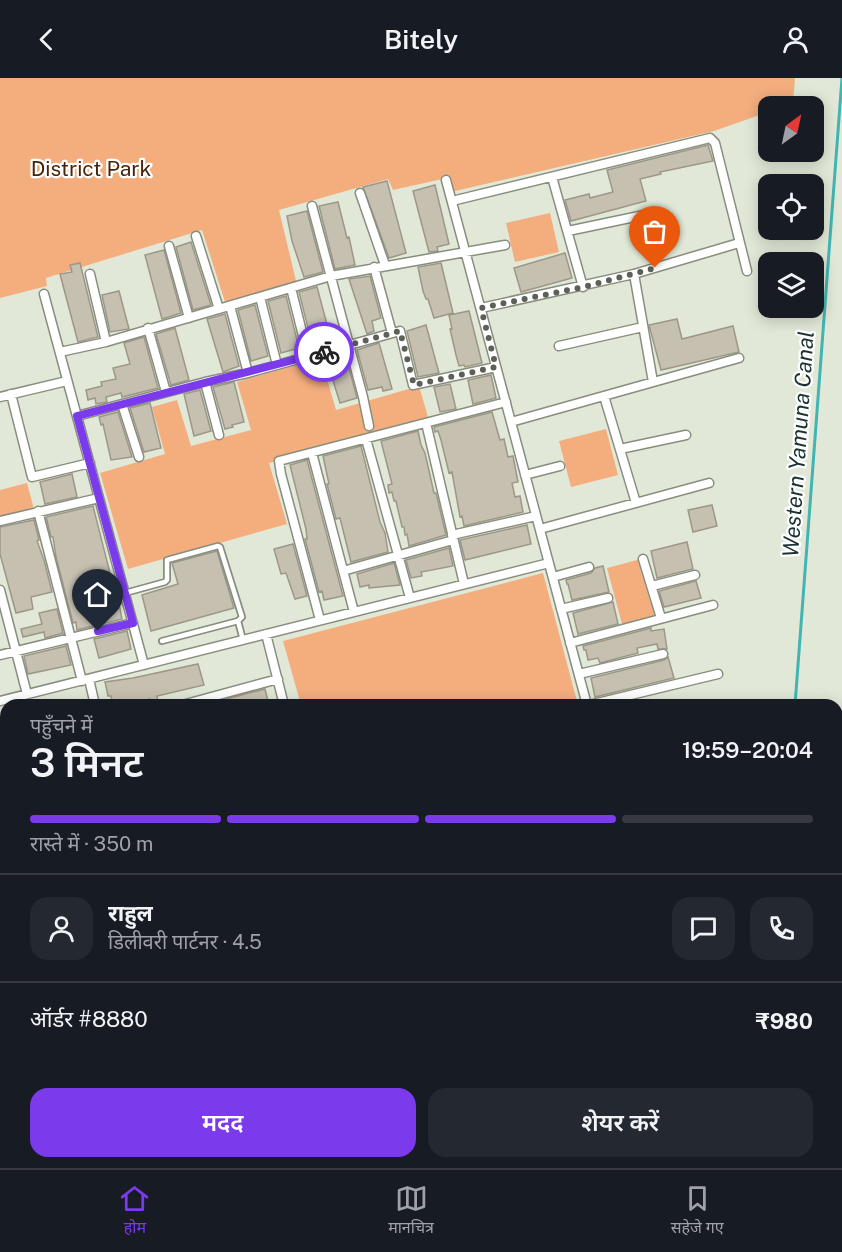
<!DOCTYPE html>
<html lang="hi">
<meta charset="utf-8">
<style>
:root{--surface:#171b24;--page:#242831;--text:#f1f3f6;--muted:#9ea1a6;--line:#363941;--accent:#7c3aed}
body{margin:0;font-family:"Public Sans","Noto Sans Devanagari",sans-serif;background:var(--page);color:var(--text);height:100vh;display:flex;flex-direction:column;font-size:22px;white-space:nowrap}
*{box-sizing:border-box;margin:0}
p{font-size:20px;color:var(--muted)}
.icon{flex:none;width:33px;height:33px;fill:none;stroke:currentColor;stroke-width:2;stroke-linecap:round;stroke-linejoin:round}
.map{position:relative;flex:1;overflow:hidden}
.details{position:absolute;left:0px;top:621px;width:843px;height:470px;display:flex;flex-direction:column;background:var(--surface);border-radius:18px 18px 0 0;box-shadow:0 3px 15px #0003}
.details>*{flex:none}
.needle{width:39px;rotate:33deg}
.controls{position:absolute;left:758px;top:18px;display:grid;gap:12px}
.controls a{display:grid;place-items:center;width:66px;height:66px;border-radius:12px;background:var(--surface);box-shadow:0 3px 15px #0003;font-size:30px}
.pin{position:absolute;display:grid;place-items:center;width:51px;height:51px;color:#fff;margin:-62px -26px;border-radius:50% 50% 50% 0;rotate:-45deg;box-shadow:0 0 6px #0007}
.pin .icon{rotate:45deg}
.courier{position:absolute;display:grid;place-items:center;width:60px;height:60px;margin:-30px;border:4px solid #7c3aed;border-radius:50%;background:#fff;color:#222;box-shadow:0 2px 8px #0007}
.summary em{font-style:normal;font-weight:600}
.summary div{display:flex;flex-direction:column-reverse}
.summary{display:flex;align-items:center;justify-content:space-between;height:102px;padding:0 30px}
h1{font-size:39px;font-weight:600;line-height:45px}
.bar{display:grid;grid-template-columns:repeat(4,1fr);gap:9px 6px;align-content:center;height:72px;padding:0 30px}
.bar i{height:8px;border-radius:4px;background:var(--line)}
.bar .selected{background:var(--accent)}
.bar p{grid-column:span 4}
.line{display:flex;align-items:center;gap:15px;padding:0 30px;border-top:2px solid var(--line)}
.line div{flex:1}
.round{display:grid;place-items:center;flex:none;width:63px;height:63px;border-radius:18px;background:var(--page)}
.cta{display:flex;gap:12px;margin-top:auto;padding:12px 30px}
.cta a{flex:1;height:69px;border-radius:18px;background:var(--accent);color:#fff;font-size:24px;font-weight:600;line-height:69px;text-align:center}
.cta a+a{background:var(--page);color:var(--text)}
header{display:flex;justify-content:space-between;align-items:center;height:78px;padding:0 30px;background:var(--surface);font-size:27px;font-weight:600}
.dock{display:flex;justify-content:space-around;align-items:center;height:84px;border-top:2px solid var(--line);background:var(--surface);font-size:16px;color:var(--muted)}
.dock a{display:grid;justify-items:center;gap:3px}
.dock .selected{color:var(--accent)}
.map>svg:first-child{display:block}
.green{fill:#f4ae7e}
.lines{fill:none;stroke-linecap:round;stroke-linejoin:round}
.stream{stroke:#42b5b2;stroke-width:3}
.building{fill:#c6c0b0;stroke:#9d9788;stroke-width:1.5}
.service-casing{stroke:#888e7f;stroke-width:8}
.minor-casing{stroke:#888e7f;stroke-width:11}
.service{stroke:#fff;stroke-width:4.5}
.minor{stroke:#fff;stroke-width:8}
.done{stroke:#5c6056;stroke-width:6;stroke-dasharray:0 10.8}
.route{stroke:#7c3aed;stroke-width:8}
.labels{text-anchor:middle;stroke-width:4.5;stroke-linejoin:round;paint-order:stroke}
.park-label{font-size:21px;fill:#46250a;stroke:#fff}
.water-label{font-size:22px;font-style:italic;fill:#193231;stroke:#fff}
</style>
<header><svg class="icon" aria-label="back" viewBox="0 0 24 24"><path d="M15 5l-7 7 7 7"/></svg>Bitely<svg class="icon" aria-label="person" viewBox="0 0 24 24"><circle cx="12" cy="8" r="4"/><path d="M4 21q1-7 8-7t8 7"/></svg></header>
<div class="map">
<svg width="842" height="1090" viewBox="0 0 842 1090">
<rect width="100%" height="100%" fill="#e1e8d7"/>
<path class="green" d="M0 0H795L793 25 784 28H768V34L714 53 451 114 447 100 393 112 388 101 279 132 297 207 226 227 202 152 46 200 47 208 0 220Z
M550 135 559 174 515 184 506 145Z
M321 280 336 332 419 308 428 339 269 385 287 446 128 491 100 395 165 376 152 329 177 322 191 368 251 352 237 304Z
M606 351 618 397 571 409 559 363Z
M27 405 35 435 0 444V412Z
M641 481 656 538 622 546 607 490Z
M543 495 578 627H301L283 563Z"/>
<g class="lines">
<path class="stream" d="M795 627 842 0
M764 1090 765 1084"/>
</g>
<path class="building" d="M708 67 713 83 660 94 661 96 640 101 646 123 571 143 565 122 589 116 590 120 613 114 607 92Z
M387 103 406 175 389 180 363 109Z
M435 107 449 166 437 169 438 173 429 174 413 113Z
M338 124 347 160 349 159 355 187 335 191 319 128Z
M307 133 323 194 304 199 292 163 287 138Z
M191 164 211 227 193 232 176 169Z
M164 172 181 235 162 241 145 177Z
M565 175 572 200 521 214 514 190Z
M80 185 98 259 78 264 60 196 72 194 70 187Z
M441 185 453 235 434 240 428 221H426L423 213 418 189Z
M370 198 381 240 372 243 374 253 367 256 349 201Z
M317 209 332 265 324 268 323 264 312 266 299 214Z
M119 213 129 251 110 254 102 217Z
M286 218 299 270 281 275 268 223Z
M255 227 268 278 251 283 238 232Z
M469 233 482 285 465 289 464 287 459 288 456 277 450 251H452L449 237Z
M225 236 239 288 223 294 207 241Z
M677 241 682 261 733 248 739 274 661 292 649 247Z
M426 247 439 295 418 299 407 253Z
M175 250 189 302 171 307 156 256Z
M144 259 158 310 122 319 121 315 106 319 107 324 96 326 95 320 88 322 86 312 102 308 101 304 116 301 113 290 130 286 124 265Z
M379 265 392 311 383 313 382 309 368 312 357 272Z
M345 275 357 320 340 325 326 280Z
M491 297 496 320 473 326 468 302Z
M234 304 244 344 232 347 233 349 225 351 213 309Z
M450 306 456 331 440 334 434 309Z
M200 312 211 353 194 358 184 316Z
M150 325 161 370 144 374 130 330Z
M118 334 132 379 111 382 103 346 101 347 99 339Z
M492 334 500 362 504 361 508 379 513 378 518 404 512 405 515 419 520 418 523 434 464 448 462 438 460 439 452 394 449 395 441 362 438 353 435 354 434 349Z
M418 353 421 367 425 375 434 415H436L446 457 409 468 407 456 405 457 404 449H402L396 423H394L392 414 389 415 388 407 392 406 381 363Z
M361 368 380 444 385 455 388 474 351 484 340 440 336 441 327 406H329L323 378Z
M307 382 343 518 324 522 322 513 319 514 305 461H307L306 451 290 387Z
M72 396 77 419 45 426 40 404Z
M712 427 717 448 693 454 688 432Z
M93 428 115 515 118 514 121 526H119L122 541 77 552 76 544 73 545 56 479 53 459H51L46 439Z
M34 442 39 462 37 463 44 482 52 514 31 519 33 531 16 535 0 476V449Z
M527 447 531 466 465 482 460 462Z
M687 464 693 491 657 500 651 473Z
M293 466 307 518 295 521 286 495 281 496 274 471Z
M449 470 453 488 421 494 422 498 411 500 406 482Z
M217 473 234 530 151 553 142 517 178 506 172 485Z
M394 485 400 507 369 510V507L360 509 357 496Z
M603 488 609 514 572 522 568 506H567L566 502 591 495 595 490Z
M696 503 701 520 664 529 659 513Z
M613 524 618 546 578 556 573 535Z
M57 531 63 555 45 560 44 554 23 559 21 551 42 546 39 535Z
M651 550V553L664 551 667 571H658L657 566 637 570 638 575 600 585 598 580 588 582 586 572H584L583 568Z
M127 553 131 571 99 580 94 561Z
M66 568 71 587 28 596 24 578Z
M668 579 674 600 595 619 591 600 664 582Z
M198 586 204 607 157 618 158 624 151 625 150 621 127 627H113L111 618H108L105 604 133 600Z
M265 611 269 627H220L219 623Z"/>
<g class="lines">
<g class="service-casing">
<path id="service" d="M125 515 165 504 167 502V482L218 468 220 469 242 539 238 543 243 562
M162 563 238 543"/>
</g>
<g class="minor-casing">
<path id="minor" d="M552 99 583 209
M446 102 587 627
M360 115 385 187
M452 123 710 60 715 65 747 193
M312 128 363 319 369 348
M568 153 644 137
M196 158 219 231
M169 168 189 240
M374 189 392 255
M90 196 106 264
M634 196 653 304
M291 210 308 278
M44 216 144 587
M260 219 277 287
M230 228 248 295
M481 230 634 196 739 165
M148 250 166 314
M559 268 643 249
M60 274 106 264 331 198 505 167
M205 304 219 357
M11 316 32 399 90 385
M604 318 636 425
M0 319 67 303
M122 326 139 379
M77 338 205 304 248 295 400 253 413 307 496 289
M511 344 739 280
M426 345 464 506
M366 361 410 520
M620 371 686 357
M312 375 354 534
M525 397 560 388
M38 433 82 603
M0 443 99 420
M540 451 709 405
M452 457 536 438
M643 481 661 540
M343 493 453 462
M553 499 589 489
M652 508 695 497
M0 512 27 616
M561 531 608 520
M320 542 281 396 279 383 506 324
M266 556 284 627
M570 565 713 527
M0 577 133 545
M579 596 663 576
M89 601 95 627
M0 623 549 485
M182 627 278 601
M589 627 718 596
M0 676 6 674
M0 761 6 759
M0 805 6 804
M0 904 6 928
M0 939 6 938
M0 981 6 980
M837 986 842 926
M0 1034 6 1032
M64 1084 65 1090
M121 1084 122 1090
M214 1084 215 1090
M334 1084 336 1090
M405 1084 406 1090
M496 1084 497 1090
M578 1084 580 1090
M634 1084 635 1090
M822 1084 834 1090
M250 1090 271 1085
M450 1090 471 1084
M813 1090 814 1084"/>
</g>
<use href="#service" class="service"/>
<use href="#minor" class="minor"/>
</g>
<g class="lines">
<path class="done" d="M324 274 400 253 414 307 496 289 481 230 583 209 655 190"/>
<path class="route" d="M98 553 133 545 77 338 324 274"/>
</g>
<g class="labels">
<g class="park-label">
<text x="91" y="98">District Park</text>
</g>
<g class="water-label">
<text transform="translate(798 366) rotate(-86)" y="8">Western Yamuna Canal</text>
</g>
</g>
</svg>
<div class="controls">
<a><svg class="needle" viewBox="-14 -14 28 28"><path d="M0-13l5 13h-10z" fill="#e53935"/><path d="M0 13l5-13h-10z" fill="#9ea1a6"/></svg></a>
<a><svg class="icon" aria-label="locate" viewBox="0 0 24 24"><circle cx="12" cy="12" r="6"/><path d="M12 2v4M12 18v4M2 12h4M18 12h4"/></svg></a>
<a><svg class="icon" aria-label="layers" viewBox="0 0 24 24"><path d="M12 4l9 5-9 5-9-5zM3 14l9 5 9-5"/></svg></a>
</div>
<div class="pin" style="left:655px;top:190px;background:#ea580c"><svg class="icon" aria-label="bag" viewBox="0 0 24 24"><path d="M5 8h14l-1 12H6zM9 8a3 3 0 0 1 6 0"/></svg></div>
<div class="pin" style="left:98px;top:553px;background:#1f2937"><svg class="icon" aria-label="home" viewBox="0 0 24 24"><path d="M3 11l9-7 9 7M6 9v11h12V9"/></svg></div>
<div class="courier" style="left:324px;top:274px"><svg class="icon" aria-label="bike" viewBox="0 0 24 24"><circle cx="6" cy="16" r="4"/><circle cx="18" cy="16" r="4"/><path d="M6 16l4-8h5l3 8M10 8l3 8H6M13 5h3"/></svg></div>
<section class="details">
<div class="summary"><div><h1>3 मिनट</h1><p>पहुँचने में</p></div><em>19:59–20:04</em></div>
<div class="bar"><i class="selected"></i><i class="selected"></i><i class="selected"></i><i></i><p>रास्ते में · 350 m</p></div>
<div class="line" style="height:108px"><a class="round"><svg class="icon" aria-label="person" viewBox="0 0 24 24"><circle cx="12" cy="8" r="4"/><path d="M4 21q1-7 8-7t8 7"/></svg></a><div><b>राहुल</b><p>डिलीवरी पार्टनर · 4.5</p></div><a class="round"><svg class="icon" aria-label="chat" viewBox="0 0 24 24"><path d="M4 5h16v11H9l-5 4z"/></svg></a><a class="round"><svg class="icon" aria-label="phone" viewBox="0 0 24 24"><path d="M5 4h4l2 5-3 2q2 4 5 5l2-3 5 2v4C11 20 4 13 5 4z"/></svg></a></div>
<div class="line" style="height:78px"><div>ऑर्डर #8880</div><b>₹980</b></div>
<div class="cta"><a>मदद</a><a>शेयर करें</a></div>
</section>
</div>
<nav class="dock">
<a class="selected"><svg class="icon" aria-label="home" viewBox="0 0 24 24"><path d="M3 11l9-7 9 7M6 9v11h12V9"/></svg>होम</a>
<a><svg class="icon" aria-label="map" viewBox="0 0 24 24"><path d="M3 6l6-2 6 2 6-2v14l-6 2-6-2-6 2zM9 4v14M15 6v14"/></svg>मानचित्र</a>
<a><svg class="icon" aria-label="saved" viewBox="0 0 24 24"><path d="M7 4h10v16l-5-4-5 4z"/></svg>सहेजे गए</a>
</nav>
